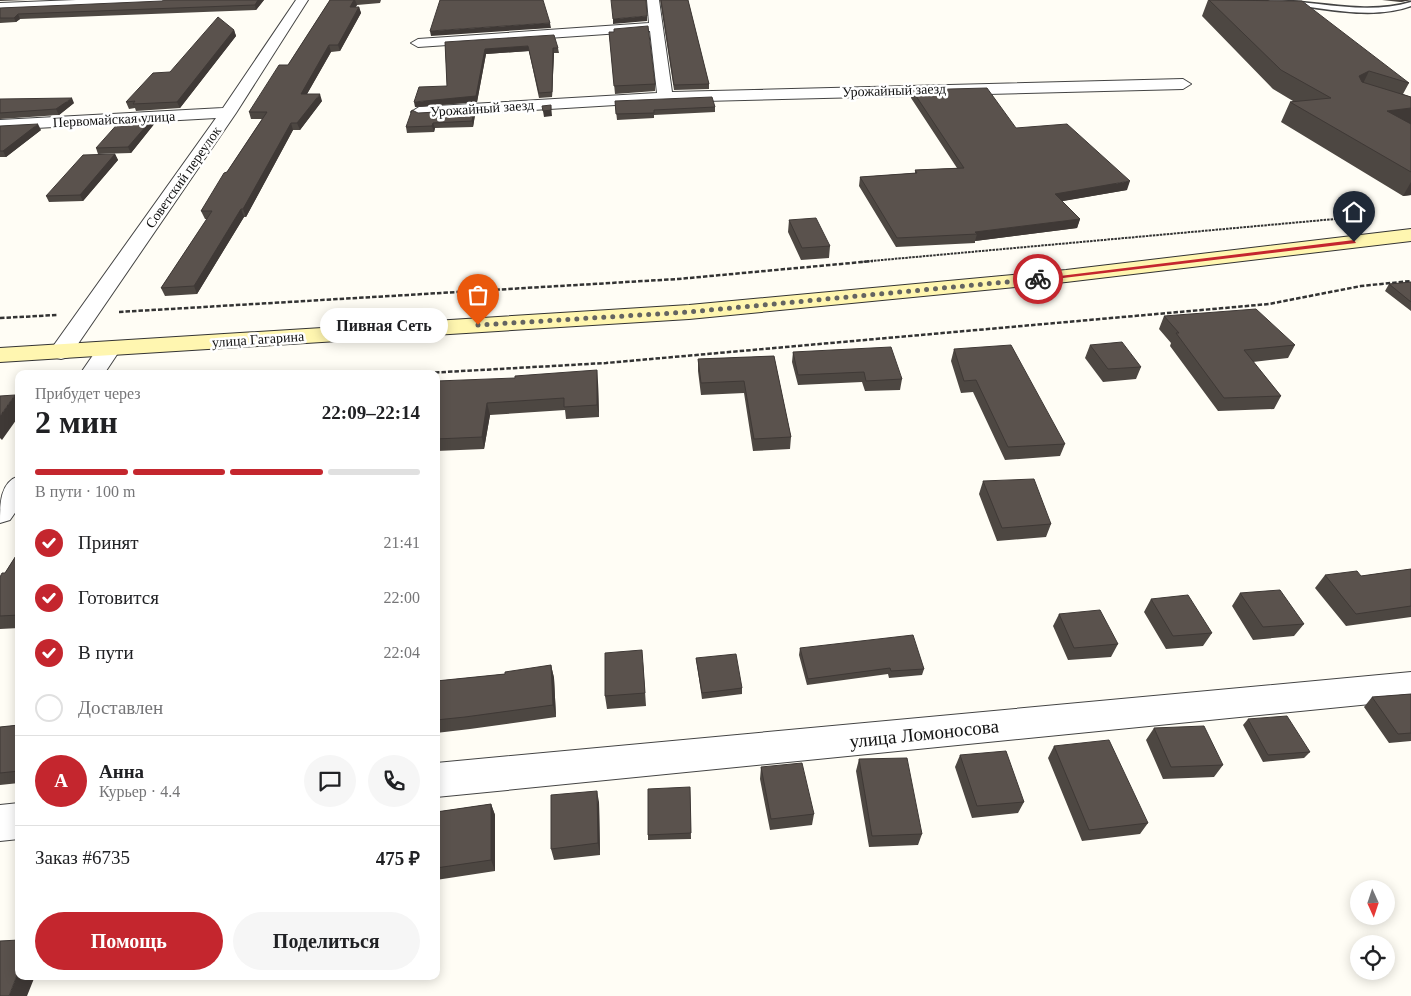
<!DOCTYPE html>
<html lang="ru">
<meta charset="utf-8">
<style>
:root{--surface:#fff;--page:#f6f6f6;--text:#202124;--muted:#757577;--line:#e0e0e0;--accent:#c4262e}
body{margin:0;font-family:"Times New Roman",serif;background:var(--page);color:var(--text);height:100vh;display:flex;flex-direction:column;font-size:19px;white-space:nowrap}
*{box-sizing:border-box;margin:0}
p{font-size:16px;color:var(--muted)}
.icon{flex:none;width:28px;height:28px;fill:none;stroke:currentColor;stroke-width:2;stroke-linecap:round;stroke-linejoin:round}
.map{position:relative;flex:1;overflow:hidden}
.sheet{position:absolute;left:15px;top:370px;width:425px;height:610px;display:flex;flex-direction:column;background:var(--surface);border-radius:10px;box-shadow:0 2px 12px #0003}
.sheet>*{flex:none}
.needle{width:32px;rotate:177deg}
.tools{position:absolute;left:1350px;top:880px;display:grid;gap:10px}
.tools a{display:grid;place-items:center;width:45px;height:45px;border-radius:50%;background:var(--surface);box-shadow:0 2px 12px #0003;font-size:25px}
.pin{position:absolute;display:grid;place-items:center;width:42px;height:42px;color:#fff;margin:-51px -21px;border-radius:50% 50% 50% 0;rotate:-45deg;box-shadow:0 0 5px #0007}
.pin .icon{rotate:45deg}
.courier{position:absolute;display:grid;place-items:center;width:50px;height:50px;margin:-25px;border:4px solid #c4262e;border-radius:50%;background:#fff;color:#222;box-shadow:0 1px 6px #0007}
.bubble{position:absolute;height:35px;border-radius:18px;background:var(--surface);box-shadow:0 2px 12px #0003;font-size:16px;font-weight:600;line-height:35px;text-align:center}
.head em{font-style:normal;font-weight:600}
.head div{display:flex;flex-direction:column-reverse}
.head{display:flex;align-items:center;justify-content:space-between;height:85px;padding:0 20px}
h1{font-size:32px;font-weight:600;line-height:38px}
.bar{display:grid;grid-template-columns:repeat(4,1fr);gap:8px 5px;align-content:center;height:60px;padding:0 20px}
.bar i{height:6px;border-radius:4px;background:var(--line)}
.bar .on{background:var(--accent)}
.bar p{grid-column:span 4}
.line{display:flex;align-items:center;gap:12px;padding:0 20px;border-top:1px solid var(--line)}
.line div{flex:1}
.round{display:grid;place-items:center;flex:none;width:52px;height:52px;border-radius:26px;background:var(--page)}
ol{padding:0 20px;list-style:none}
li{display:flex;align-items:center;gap:15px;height:55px}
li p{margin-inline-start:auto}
li .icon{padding:5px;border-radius:50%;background:var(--accent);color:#fff;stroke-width:4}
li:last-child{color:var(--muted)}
li i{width:28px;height:28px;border:2px solid var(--line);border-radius:50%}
.primary-button{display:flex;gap:10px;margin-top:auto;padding:10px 20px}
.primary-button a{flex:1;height:58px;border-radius:30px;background:var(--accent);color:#fff;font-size:20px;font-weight:600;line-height:58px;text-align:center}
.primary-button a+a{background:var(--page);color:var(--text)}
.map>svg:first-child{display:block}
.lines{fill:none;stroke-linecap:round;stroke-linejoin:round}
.service-casing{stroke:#444;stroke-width:3}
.minor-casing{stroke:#444;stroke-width:2}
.secondary-casing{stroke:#333;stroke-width:2}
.path-far1{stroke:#333;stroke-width:2;stroke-dasharray:2.5 1;stroke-linecap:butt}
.path{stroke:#333;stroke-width:2.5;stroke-dasharray:4.5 2;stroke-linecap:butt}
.service{fill:#fff;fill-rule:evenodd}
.minor{fill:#fff;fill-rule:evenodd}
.secondary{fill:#fff6b0;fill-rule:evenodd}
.wall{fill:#4d4742}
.shaded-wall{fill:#3f3936}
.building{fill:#5a524d;stroke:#3f3936}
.route{fill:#c4262e}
.done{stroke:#646461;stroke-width:5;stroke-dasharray:0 9}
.labels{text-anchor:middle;stroke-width:5;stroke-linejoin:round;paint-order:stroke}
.far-street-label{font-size:14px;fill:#111;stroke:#fff}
.near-street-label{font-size:19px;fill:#111;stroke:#fff}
</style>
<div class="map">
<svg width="1411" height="996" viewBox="0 0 1411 996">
<rect width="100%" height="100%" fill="#fffdf5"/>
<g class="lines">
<g class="service-casing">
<path id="service" d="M1266 0C1314 0 1364 16 1411 2V6C1376 19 1332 10 1296 5 1286 4 1273 5 1266 0Z"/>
</g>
<g class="minor-casing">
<path id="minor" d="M76 0H170L164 4 0 11V3Z
M296 0H308L236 113 69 357 61 359 53 357 49 352 216 118 0 130V120L223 108Z
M647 0H659L672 92 1183 79 1191 84 1183 89 665 102 419 117 411 112 419 107 657 93 650 31 418 47 411 43 418 39 649 23Z
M108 343 116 345 120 350 104 374H80L100 345Z
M19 476V507L10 520 0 523C0 504 0 482 19 476Z
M1411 672V700L436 797V763Z
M19 803V839L0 841V805Z"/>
</g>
<g class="secondary-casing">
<path id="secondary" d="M1411 229V241L1066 282 689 319 0 362V348L689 305 1066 270Z"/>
</g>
<path class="path-far1" d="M860 262 1346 218"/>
<path class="path" d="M119 312 678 279 873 261
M0 318 57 315
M409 374 606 363 1269 304 1361 286 1411 281"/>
<use href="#service" class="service"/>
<use href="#minor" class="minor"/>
<use href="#secondary" class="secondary"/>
</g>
<path class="wall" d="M0 0H28L0 1Z
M264 0 256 10 20 19 16 22 0 23V8Z
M330 0H381L380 3 357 5 355 7H359L361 13 340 51 331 52 307 94 322 101 300 130H293L246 217H244L197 294 165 296 161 288 207 219H205L201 211 262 119H251L249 112 288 65Z
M660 0H688L709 84V89L674 90Z
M1208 0H1268L1409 83 1403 94 1411 97V195L1403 196 1281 122 1290 102 1293 101 1273 89 1202 16Z
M1382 0H1411V1V0L1400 2Z
M234 30 236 36 180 108 136 111 135 108 129 109 126 102Z
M609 32 655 84V91L615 94Z
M445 42 558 48 559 53H554L552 97 539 98 529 51 486 54 477 102 415 107 447 86Z
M912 90 1016 128 1127 190 1062 201 1080 219 1077 228 975 241V243L896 247 859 186 860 177 915 173V170L957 168 911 98Z
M0 99 74 103 59 115 0 119Z
M615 101 715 107V112L654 115V118L617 120Z
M418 113 475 115 473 127 435 128 434 132 407 133 406 127Z
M155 123 131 153 98 154 96 148Z
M0 126 41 130 6 157H0Z
M115 154 118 160 83 201 49 202 46 196Z
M789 220 830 246 829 258 801 260 788 232Z
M1411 282V311L1385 291 1389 284Z
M1164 316 1295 345 1288 358 1253 362 1281 396 1274 409 1218 411 1170 346 1171 343 1159 329Z
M1090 345 1141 367 1136 379 1103 382 1085 358Z
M954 349 1065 444 1060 456 1005 460 973 392 961 393 951 361Z
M793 352 902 379 900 390 865 391 862 382 798 385 792 362Z
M774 356 791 437 790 449 753 451 744 393 701 395 698 371V359Z
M598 382 599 417 566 419 565 410 490 415 484 449 436 451V385Z
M983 481 1051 524 1046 537 997 541 979 494Z
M19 551V628L0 629V577L5 573Z
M1411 569V617L1346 626 1315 588 1325 575 1361 576Z
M1240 593 1304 624 1294 636 1253 640 1232 606Z
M1151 599 1212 633 1203 646 1166 649 1144 612Z
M1059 614 1118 644 1111 657 1068 660 1053 626Z
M800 648 924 669 922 675 889 678 888 674 807 685 799 655Z
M696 658 742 688V694L702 699 697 665Z
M643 662 646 706 607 709 605 696Z
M551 665 554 678 556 717 470 729 436 733V681L505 674Z
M1411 694V741L1389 743 1364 707 1372 697Z
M1248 719 1310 752 1304 758 1263 762 1243 725Z
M19 725V783L0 785V727Z
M1154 728 1223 765 1214 777 1163 779 1146 740Z
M1054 746 1148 823 1140 834 1082 841 1048 758Z
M960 755 1024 802 1018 813 972 818 955 767Z
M859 759 922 834 918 845 869 847 856 771Z
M761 767 814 814 812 825 770 830 760 779Z
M690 787 691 839 648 840V835Z
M599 802 600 855 554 860 551 849Z
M491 804 495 815V871L436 880V812Z"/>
<path class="shaded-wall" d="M258 0H264L256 10 255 5Z
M354 0H355L357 5 352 13 350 7Z
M1402 0H1411L1400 2Z
M359 7 361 13 340 51 338 45Z
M18 14 20 19 16 22 14 18Z
M647 16V21L613 24V19Z
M550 23 551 28 431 36 430 31Z
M234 30 236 36 180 108 177 102Z
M329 45 331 52 303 101 301 94Z
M528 46 529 51 486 54 477 102 415 107 414 102 476 96 485 49Z
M553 48 554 53 552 97V92Z
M1369 71 1360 90 1359 76Z
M320 94 322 101 300 130 297 123Z
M72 98 74 103 59 115 56 109Z
M551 105 552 116 544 117 543 111Z
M1411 108V127L1387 111Z
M474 110 475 115 473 127 472 121Z
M153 118 155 123 131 153 128 147Z
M291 123 293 130 246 217 243 209Z
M433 123 435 128 434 132 432 126Z
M38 124 41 130 6 157 3 151Z
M115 154 118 160 83 201 80 195Z
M1130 181 1127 190 1052 203 1055 194Z
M1411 182V195L1403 196Z
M241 209 244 217 197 294 194 286Z
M1080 219 1077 228 975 241 977 234 975 232Z
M597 370 598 382 599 417 597 405Z
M15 395 19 400V416L2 440 0 438V416Z
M487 403 490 415 484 449 482 437Z
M551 665 554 678 556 717 553 705Z
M597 791 599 802 600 855 598 843Z
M491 804 495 815V871L491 860Z
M19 970V976H35L27 996H9Z"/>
<path class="building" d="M164 0H258L255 5 18 14 14 18H0V8L162 1Z
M330 0H354L350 7H359L338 45H329L301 94H320L297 123H291L243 209H241L194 286 161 288 212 211H201L224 173 227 172 267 112H249L279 65H288Z
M440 0H543L550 23 430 31Z
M611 0H646L647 16 613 19Z
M661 0H688L709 84 674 85Z
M1209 0 1302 1 1409 83 1369 71 1359 76 1362 82 1411 97V108L1387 111 1411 124V172L1290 102 1331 98 1281 70Z
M218 17 234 30 177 102 133 104 135 101 126 102 153 73 170 72Z
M648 26 655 84 614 86 609 32H614V29Z
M554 35 558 48H553L552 92 539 93 528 46 485 49 476 96 414 102 419 87 447 86 445 42Z
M987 88 1016 128 1067 124 1130 181 1055 194 1080 219 975 232 977 234 897 238 860 177 917 173 915 170 964 168 912 90Z
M712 97 715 107 654 110V113L616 114 615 101Z
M72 98 56 109 0 113V99Z
M551 105V110L543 111 542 106Z
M412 110 418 113 474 110 472 121 433 123 432 126 406 127Z
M153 118 128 147 96 148 121 120Z
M38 124 3 151H0V126Z
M115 154 80 195 46 196 83 155Z
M816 218 830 246 802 248 789 220Z
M1411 282V302L1389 284Z
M1256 309 1295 345 1244 350 1281 396 1224 398 1176 333H1179L1164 316Z
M1122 342 1141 367 1108 369 1090 345Z
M1011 345 1065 444 1008 447 976 380 964 381 954 349Z
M891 347 902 379 866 381 864 372 798 375 793 352Z
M774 356 791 437 754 439 744 381 701 383 698 359Z
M597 370V405L564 407V398L487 403 482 437 436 439V385L437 381 515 378V376Z
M15 395 0 416V396Z
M1034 479 1051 524 1002 528 983 481Z
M19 551V615L0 616V577L2 573H5Z
M1411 569V606L1356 614 1325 575 1357 571 1361 576Z
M1280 590 1304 624 1263 627 1240 593Z
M1188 595 1212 633 1173 636 1151 599Z
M1100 610 1118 644 1074 648 1059 614Z
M913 635 924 669 891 671 890 668 808 679 800 648Z
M642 650 645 693 605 696V653Z
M736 654 742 688 702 693 696 658Z
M551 665 553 705 465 717 436 720V681L505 674V672Z
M1411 694V733L1398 734 1372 697Z
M1287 716 1310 752 1268 755 1248 719Z
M19 725V771L0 773V727Z
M1204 726 1223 765 1171 767 1154 728Z
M1109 740 1148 823 1089 830 1054 746Z
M1006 751 1024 802 977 806 960 755Z
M907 758 922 834 872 836 859 759Z
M802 763 814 814 771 819 761 767Z
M690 787 691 833 648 835V789Z
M597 791 598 843 551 849V795Z
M491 804V860L436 868V812Z
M19 940V970L9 996H0V941Z"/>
<path class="route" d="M1354 240 1356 243 1038 281 1035 279Z"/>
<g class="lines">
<path class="done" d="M478 325 689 312 1038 279"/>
</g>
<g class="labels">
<g class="far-street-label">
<text transform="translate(894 90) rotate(-2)" y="5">Урожайный заезд</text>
<text transform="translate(482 108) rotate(-4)" y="5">Урожайный заезд</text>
<text transform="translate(114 119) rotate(-3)" y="5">Первомайская улица</text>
<text transform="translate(183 177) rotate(-55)" y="5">Советский переулок</text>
<text transform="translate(258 339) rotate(-4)" y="5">улица Гагарина</text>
</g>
<g class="near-street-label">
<text transform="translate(924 733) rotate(-6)" y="7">улица Ломоносова</text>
</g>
</g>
</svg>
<div class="tools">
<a><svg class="needle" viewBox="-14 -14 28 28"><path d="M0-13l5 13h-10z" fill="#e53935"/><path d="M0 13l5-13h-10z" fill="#757577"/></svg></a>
<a><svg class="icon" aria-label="locate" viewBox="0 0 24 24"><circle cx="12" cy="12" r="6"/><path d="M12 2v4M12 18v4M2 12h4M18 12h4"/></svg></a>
</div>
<div class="pin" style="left:478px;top:325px;background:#ea580c"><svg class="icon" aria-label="bag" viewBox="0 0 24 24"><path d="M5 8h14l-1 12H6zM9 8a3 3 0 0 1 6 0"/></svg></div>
<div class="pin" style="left:1354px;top:242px;background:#1f2937"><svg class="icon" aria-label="home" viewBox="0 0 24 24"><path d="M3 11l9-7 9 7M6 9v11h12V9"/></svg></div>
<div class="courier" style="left:1038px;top:279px"><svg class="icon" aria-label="bike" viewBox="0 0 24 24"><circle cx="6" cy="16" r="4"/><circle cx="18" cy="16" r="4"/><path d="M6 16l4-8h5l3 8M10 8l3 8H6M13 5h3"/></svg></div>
<div class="bubble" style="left:320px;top:308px;width:128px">Пивная Сеть</div>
<section class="sheet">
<div class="head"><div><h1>2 мин</h1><p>Прибудет через</p></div><em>22:09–22:14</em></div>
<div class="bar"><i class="on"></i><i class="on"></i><i class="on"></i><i></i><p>В пути · 100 m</p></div>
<ol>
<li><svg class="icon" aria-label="check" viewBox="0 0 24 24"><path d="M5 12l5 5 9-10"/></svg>Принят<p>21:41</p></li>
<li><svg class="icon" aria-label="check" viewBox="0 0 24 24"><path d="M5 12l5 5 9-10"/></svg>Готовится<p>22:00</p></li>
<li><svg class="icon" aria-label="check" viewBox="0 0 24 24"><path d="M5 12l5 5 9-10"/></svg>В пути<p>22:04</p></li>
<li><i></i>Доставлен</li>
</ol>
<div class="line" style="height:90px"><b class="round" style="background:var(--accent);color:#fff">А</b><div><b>Анна</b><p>Курьер · 4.4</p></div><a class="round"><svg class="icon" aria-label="chat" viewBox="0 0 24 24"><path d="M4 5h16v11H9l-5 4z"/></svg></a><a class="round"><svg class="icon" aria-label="phone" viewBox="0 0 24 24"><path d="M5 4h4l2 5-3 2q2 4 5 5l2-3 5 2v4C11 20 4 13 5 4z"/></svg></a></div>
<div class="line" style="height:65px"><div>Заказ #6735</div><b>475 ₽</b></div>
<div class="primary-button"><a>Помощь</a><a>Поделиться</a></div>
</section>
</div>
